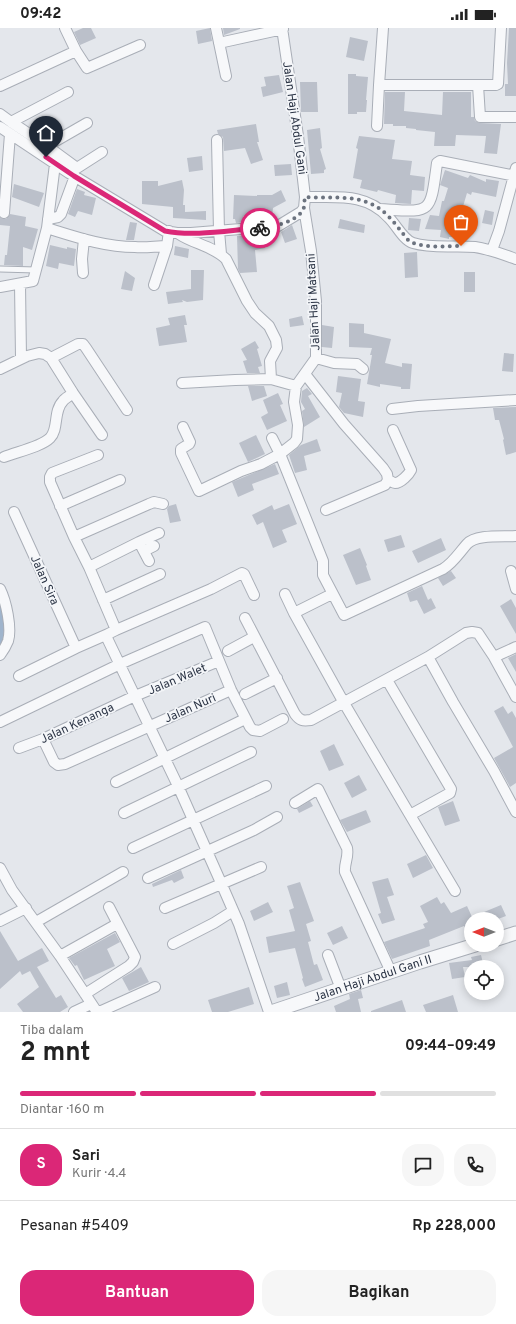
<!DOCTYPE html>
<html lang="id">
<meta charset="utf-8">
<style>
:root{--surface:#fff;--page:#f6f6f6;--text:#222;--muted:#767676;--line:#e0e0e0;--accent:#db2777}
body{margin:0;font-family:Overpass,sans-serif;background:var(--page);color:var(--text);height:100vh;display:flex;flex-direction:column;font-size:15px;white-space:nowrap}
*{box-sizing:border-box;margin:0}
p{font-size:13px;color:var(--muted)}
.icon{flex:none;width:22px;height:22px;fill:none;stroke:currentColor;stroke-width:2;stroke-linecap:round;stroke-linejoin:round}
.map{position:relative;height:984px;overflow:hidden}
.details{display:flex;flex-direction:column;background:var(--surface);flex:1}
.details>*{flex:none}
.needle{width:26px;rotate:270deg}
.buttons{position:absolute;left:464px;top:884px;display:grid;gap:8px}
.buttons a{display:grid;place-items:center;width:40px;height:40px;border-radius:50%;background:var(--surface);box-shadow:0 2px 10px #0003;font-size:20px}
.pin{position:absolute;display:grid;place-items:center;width:34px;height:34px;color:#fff;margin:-41px -17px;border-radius:50% 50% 50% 0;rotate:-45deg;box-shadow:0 0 4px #0007}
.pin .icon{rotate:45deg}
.courier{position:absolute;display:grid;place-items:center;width:40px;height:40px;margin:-20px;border:3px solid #db2777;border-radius:50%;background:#fff;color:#222;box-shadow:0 1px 5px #0007}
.summary em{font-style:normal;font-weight:700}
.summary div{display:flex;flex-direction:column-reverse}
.summary{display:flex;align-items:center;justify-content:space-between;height:68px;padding:0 20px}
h1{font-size:26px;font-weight:700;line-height:30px}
.bar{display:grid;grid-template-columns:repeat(4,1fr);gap:6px 4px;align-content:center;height:48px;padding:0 20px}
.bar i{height:5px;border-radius:3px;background:var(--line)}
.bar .active{background:var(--accent)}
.bar p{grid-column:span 4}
.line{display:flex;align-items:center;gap:10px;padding:0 20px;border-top:1px solid var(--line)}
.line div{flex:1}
.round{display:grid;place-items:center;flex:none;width:42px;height:42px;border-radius:16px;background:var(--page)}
.button{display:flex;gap:8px;margin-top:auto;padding:8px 20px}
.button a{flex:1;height:46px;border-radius:16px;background:var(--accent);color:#fff;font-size:16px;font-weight:700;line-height:46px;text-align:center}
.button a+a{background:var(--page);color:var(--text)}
.status{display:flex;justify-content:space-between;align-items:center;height:28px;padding:0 20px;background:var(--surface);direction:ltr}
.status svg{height:11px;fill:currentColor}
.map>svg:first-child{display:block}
.water{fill:#9fb4cc}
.building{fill:#bbc0ca}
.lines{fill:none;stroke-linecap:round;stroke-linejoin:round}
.service-casing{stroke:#a9aeb7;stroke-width:7}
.minor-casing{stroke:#a9aeb7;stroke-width:12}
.tertiary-casing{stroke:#a9aeb7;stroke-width:15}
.service{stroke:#f7f8fa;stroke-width:5}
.minor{stroke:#f7f8fa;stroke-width:10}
.tertiary{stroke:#f7f8fa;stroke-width:13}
.done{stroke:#6c737f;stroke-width:4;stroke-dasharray:0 7.2}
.route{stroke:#db2777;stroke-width:5}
.labels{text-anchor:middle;stroke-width:3.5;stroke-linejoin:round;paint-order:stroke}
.street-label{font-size:12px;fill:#2b3445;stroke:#f4f6f9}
</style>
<div class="status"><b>09:42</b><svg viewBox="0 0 49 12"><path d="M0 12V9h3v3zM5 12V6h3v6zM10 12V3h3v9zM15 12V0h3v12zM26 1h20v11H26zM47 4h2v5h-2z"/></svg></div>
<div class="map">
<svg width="516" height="984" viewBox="0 0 516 984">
<rect width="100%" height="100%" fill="#e4e7ec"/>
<path class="water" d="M0 572 5 595V613L0 622Z"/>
<path class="building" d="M83 0H91L96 10 80 17 74 4Z
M210 0 212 13 198 16 196 3Z
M223 0H240V1L224 7Z
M509 0H516V68H505V56H508L507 35Z
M350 9 368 13 364 33 346 29Z
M348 46H356V48L368 49 366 72H367L366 84H357V86H348Z
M279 47 283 64 263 69 261 59 266 58 264 49Z
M300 54H317L318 84H301Z
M385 64H405L404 83 442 87 443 64H471V89H474L475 93 480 95 501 96 497 126 484 125 486 108 456 107 455 118H434L435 104 416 102V101L406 100V98H393V96H384Z
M256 96 259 114H257L263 132 251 136 245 120 224 123 223 109 218 106 217 102Z
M320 100 322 120 320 121 326 141 324 142V145L311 146 307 102Z
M359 108 395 112 392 131 412 133 410 147 425 149 424 163 412 162 411 176 395 175 396 167 378 162 377 164 360 160 362 152 353 150 358 121 356 120Z
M202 128 203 142 189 144 187 130Z
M291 136 292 147 275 148 274 137Z
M445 142 468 150 470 147 486 154V151L499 153 496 169 472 164 471 167 467 165 459 192H462V209H449V211L440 209 441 202 425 201 430 187 439 188 442 173H444L448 160 440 157Z
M182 152 184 162 183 177H185V184L206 183V192L173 190V179L142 176V153H158V158Z
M14 156 44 165 39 179 12 169Z
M77 161 85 164 84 167 96 170 92 187 78 183 75 189 68 186Z
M281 162 286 173 273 180 272 189 243 188 244 194 236 195 235 191H233L234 167 257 168V167H272Z
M485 182 494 184 492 197 482 195Z
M10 186 26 189 25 198 38 201 32 222 23 219V238L4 237 5 227H7L10 198 0 197V190L6 191Z
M409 190 421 191 419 203 408 202Z
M340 191 365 197 364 205 338 200Z
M130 194 137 195 134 212H126Z
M292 197 297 211 285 215 281 204Z
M262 206 265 220 255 222 257 244 240 245 238 241 237 208Z
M50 217 67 221V219L76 221 74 238 59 235 58 241 46 238Z
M175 218 189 221 188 230 174 227Z
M417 224 418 249 405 250 404 225Z
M191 242H204L203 272 187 274 182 272 183 274 168 276 166 264 191 261Z
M125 243 135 250 132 263 121 261Z
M464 244H475V264H464Z
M185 287 187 297H184L187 314 159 318 156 300 170 297 168 290Z
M302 288 304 297 290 299 289 291Z
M349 295 364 296V305L391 311 385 335 402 339V335L412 336 410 361H401V359L380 356V359L367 356 372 327H370L372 320 349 319Z
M322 297 334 299 332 320 322 319Z
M255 313 259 320 257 321 262 338 258 339 260 345H247L243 333 247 332 241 321Z
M504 325 514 326 513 344 502 343Z
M338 348 361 351 358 373 365 374 363 389 344 385 339 379 342 365 336 364Z
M248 358H264L267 368 252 373Z
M307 360 312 366 308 368 320 389 304 399 302 383 305 381 301 374 302 363Z
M278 365 283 376 280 377 287 393 267 402 261 389 268 385 263 372Z
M516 379V424L506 427 503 412 504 411 499 392H495L493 380Z
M256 407 265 426 248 434 239 415Z
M317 411 321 423 304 428 307 442 295 445 289 427 301 417Z
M275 436 279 446 252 456 254 462 238 469 232 454Z
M176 476 181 493 170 495 167 481 169 478Z
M289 476 297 496 282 502 287 514 273 520 263 494 257 497 252 487 272 477 274 482Z
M401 507 405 519 388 524 384 512Z
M441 510 446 522 418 535 412 523Z
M360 520 367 537 366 538 371 552 356 557 343 527Z
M451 543 456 550 443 558 438 550Z
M422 558 428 572 431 570 436 580 424 586 417 572 410 574 407 565Z
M511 571 516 580V606L500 578Z
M516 626V644L508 630Z
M503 678 508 686 512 683 516 690V755L510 759 494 730 513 719 494 683Z
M334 716 344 737 329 743 320 723Z
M359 747 367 762 352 770 344 755Z
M310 773 313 778 299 785 297 781Z
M453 773 460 793 445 798 438 779Z
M366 782 371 794 347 804 340 792Z
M426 827 433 840 413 850 407 836Z
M181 842 184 850 174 855 172 852 153 859 152 856Z
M388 850 394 867 387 869 395 892 382 896 378 886 381 885 372 854Z
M300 854 314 893 306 896 311 913 308 914 314 937 317 936 323 952 305 959 302 951 303 950 295 920 269 925 266 909 295 903 289 882 294 880 287 858Z
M437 869 441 876 444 874 451 885 467 878 472 889 501 877 506 888 498 891H471V910L464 898 429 912 430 918 392 931 384 914 425 900 423 896 428 894 420 878Z
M268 874 273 884 254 893 250 883Z
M342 898 348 910 333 917 327 905Z
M0 903 18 933 42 920 49 933 37 939 56 970 61 967 68 979 60 984H23L17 976 39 959 30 943 22 947 20 943 0 961Z
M115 905 120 914 107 921 115 938 84 952 77 937 75 938 69 930Z
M481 927 484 939H463L465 949 452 951 449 935 472 932 471 929Z
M141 939 149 954 129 963 122 950Z
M287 954 290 967 277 970 274 958Z
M249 959 254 976 228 984H212L208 972Z
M361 962 363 970 358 971 361 984H336L334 978 350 971 349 966Z
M453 967 458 984H426L423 977Z
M402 972 406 984H371V983Z"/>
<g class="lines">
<g class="service-casing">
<path id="service" d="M0 241 36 242"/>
</g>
<g class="minor-casing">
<path id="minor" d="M65 0 76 23 87 40 140 17
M216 0 226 48
M383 0 379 57H496L498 56 501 0
M219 15 283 1
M478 57 480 89H516
M0 58 76 23
M0 86 11 94 47 118 77 140 102 124
M11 94 68 64
M377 98 379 57
M0 99 69 145 165 203 177 205H191L278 198 301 184 304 180
M217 112 219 203 221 226
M47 118 87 95
M305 169C336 170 365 164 388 189 396 196 403 212 413 215 433 221 455 217 475 219 489 221 502 226 516 231
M380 181C432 184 430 188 437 135L440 133 516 148
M4 185 10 106
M48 191 58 189 61 186 75 148
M47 200C76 209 105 219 135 219 146 220 156 218 167 218
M179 206C194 216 213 218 226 231L247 273 255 285 269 298 276 312 277 320 270 333 271 351
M492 222 499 203 516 140
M83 245 82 231 84 211
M20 256 21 330
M154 257 167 218 169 203
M0 259 33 253 47 200 55 136
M51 330 78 316H83L86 320 127 382
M316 330 334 335 357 336 363 341
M0 341 27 328 39 325 45 326 51 330 73 365 102 407
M305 346 344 396 383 440 387 446 388 452 385 457 326 482
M182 355 235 352 271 351 296 358
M392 381 418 378 516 372
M183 399 190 414 189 416 181 421V425L199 463 241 443 261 436 280 426 294 415 297 411 298 397 294 374 296 358 316 330V273L311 223 304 180 305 169 298 108 282 0
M272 410 280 426 323 533V547L344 587 443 541C453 535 459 525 467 516 476 506 503 509 516 508
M98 427 52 445 50 449V454L74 509 89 539 116 602 108 606 107 610 178 758 222 857 239 896 269 984
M4 429C16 424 41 419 50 410 59 401 53 383 63 373 65 370 70 368 73 365
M388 452C391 453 393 455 395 455 401 455 409 446 411 442L393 402
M60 478 120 452
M14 484 76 620
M74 509 149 476 154 474 163 476
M139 514 149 533
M144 523 154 518
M89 539 139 514 159 505
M511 543 516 561
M0 561C6 573 12 600 8 613 6 618 3 623 0 627
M285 566 294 585 344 675 410 787 450 765 451 761 387 652
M103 572 160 546
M294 585 332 566
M245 590 295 686C300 693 303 693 311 692L428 629 466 605 472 604 478 605 494 629 516 669
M116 602 211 561 242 545 244 546 254 567
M228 623 254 609
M428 629 453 674 494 743 516 784
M494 629 516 619
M19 648 76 620 108 606
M245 666 277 650
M0 694 120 636 205 599 231 662 250 699 253 702 260 703 283 691
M43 711 54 734 58 737 65 736 231 662
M19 720 43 711 135 668 219 633
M116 754 245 691
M295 775 318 761 347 820C349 829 344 835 345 844L391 944
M124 785 251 724
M410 787 455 863
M133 820 266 758
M0 840 12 862 60 928 97 984
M148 850 254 802 277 789
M165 880 261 839
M0 893 26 880
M36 894 123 844
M173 916 214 895 233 883
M328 927 341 961
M60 928 117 896
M85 966 129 938 133 934 135 929 109 879
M74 984 91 976
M99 984 155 959"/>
</g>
<g class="tertiary-casing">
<g id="tertiary">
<path d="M497 911 516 905"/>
<path id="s1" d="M271 984 420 934 475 917"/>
</g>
</g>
<use href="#service" class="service"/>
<use href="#minor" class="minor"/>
<use href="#tertiary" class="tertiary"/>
</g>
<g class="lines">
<path class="done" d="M260 200C272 200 297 193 303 182 305 178 304 173 305 169 336 171 366 164 389 189 396 196 402 205 409 213 424 221 445 218 461 218"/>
<path class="route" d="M46 129 74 148 165 203C194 209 230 202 260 200"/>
</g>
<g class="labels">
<g class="street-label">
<text transform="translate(295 90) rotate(82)" y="4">Jalan Haji Abdul Gani</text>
<text transform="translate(313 274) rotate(-93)" y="4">Jalan Haji Matsani</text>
<text transform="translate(45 552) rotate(66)" y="4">Jalan Sira</text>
<text transform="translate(177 651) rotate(-23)" y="4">Jalan Walet</text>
<text transform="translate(190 680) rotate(-24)" y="4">Jalan Nuri</text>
<text transform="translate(77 695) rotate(-25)" y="4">Jalan Kenanga</text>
<text dy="4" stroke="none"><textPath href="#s1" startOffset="107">Jalan Haji Abdul Gani II</textPath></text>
</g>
</g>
</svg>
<div class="buttons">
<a><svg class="needle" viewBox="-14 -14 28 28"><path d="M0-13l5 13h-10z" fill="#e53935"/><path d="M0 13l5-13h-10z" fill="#767676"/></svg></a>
<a><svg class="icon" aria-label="locate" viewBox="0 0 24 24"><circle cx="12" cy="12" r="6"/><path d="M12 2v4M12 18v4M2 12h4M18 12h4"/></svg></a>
</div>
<div class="pin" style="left:461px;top:218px;background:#ea580c"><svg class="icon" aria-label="bag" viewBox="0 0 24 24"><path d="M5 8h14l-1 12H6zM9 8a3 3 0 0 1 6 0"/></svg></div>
<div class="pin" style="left:46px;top:129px;background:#1f2937"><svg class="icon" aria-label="home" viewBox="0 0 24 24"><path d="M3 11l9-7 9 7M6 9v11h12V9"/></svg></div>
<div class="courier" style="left:260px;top:200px"><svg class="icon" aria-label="bike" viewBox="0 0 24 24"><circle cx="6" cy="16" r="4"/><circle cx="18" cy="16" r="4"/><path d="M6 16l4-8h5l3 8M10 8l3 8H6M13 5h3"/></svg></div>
</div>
<section class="details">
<div class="summary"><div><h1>2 mnt</h1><p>Tiba dalam</p></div><em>09:44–09:49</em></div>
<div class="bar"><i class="active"></i><i class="active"></i><i class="active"></i><i></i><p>Diantar · 160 m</p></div>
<div class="line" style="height:72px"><b class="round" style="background:var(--accent);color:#fff">S</b><div><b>Sari</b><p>Kurir · 4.4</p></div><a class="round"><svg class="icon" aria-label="chat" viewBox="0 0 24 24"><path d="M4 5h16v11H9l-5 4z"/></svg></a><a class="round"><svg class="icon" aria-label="phone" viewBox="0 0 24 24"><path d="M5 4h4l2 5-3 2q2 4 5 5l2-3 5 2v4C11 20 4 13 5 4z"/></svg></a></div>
<div class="line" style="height:52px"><div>Pesanan #5409</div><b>Rp 228,000</b></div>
<div class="button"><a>Bantuan</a><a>Bagikan</a></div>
</section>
